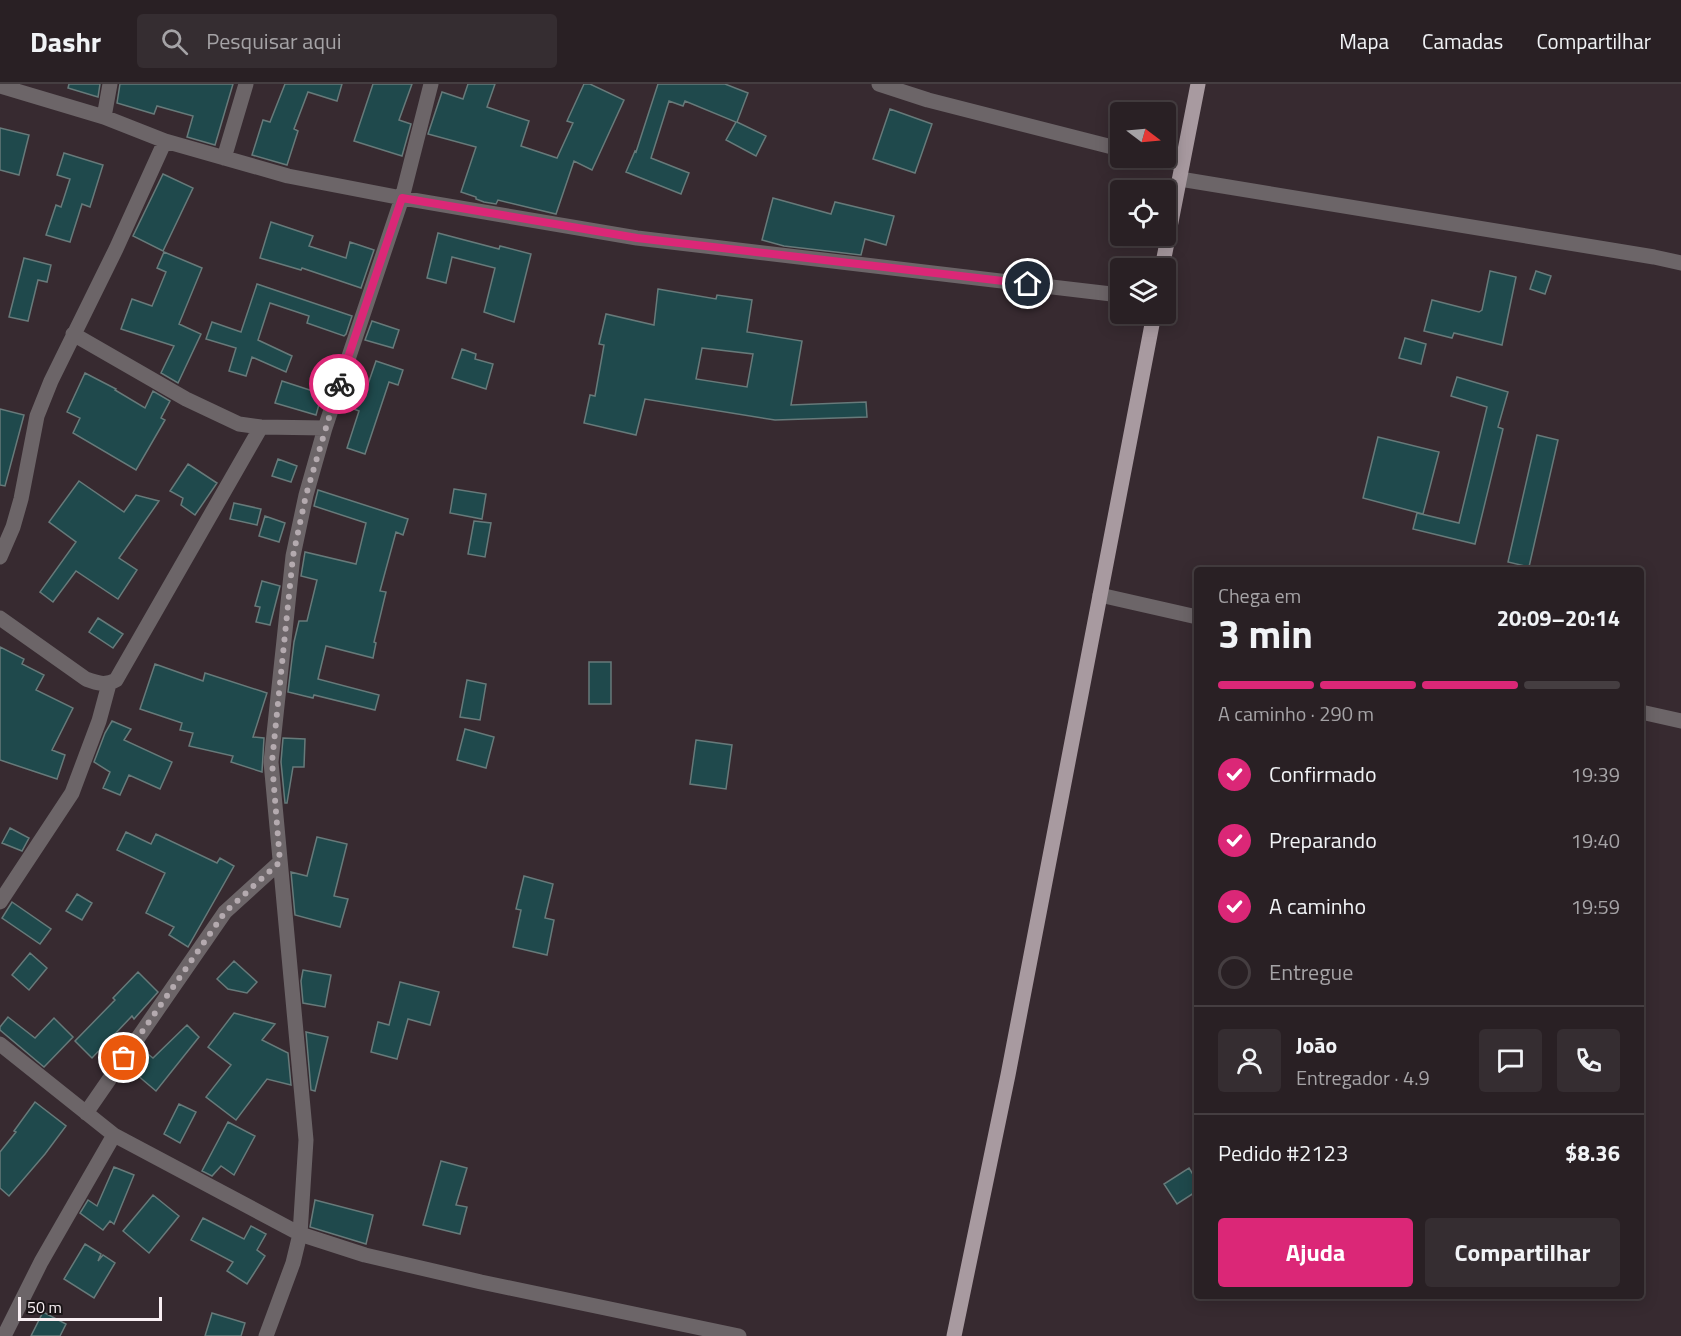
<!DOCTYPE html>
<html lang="pt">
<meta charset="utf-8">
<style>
:root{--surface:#292024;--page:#352d31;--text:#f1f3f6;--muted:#a5a3a6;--line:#453e41;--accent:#db2777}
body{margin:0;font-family:"Titillium Web",sans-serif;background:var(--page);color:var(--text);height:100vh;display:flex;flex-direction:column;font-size:22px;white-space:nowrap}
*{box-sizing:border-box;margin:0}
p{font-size:20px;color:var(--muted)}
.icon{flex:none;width:33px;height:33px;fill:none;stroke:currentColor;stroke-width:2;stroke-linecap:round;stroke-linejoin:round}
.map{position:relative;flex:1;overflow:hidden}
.side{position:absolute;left:1194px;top:483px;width:450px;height:732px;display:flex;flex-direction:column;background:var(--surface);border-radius:6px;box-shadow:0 3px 15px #0003,0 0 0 2px var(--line)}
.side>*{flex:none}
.needle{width:39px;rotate:106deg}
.tools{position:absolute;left:1110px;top:18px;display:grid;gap:12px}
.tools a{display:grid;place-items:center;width:66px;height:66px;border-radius:6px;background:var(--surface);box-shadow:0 3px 15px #0003,0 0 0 2px var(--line);font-size:30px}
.scale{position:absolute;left:18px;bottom:15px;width:144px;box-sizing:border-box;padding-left:6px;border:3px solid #f8eff3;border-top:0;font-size:16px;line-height:21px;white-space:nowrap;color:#f8eff3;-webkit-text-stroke:4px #1b1517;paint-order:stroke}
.pin{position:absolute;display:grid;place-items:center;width:51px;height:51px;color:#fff;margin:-26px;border:3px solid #fff;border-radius:50%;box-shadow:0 2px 6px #0007}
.courier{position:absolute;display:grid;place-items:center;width:60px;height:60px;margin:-30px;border:4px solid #db2777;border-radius:50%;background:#fff;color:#222;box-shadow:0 2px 8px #0007}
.overview em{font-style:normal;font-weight:700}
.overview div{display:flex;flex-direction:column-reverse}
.overview{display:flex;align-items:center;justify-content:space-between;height:102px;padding:0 24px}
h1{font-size:39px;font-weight:700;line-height:45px}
.bar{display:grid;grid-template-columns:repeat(4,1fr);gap:9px 6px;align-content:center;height:72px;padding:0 24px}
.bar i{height:8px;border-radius:4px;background:var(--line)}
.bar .on{background:var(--accent)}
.bar p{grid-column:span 4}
.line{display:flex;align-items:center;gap:15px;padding:0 24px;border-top:2px solid var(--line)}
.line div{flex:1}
.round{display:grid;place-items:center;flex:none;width:63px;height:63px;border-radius:6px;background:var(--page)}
ol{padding:0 24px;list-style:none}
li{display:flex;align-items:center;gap:18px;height:66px}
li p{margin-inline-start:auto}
li .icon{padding:6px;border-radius:50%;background:var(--accent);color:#fff;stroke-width:4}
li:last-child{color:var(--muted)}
li i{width:33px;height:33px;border:3px solid var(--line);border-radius:50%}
.action{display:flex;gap:12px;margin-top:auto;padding:12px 24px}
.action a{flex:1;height:69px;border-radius:6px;background:var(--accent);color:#fff;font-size:24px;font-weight:700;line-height:69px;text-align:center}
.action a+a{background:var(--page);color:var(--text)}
header{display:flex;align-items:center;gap:36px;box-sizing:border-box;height:84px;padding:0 30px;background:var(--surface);border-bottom:2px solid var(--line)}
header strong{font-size:28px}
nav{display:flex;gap:33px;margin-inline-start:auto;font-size:21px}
.search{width:420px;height:54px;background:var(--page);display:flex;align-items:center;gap:15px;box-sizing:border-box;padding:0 21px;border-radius:6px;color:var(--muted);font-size:22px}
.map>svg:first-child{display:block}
.building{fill:#1f494c;stroke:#677a7a;stroke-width:1.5;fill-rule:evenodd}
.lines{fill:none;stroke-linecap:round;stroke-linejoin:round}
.street{stroke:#6c6568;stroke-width:15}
.primary{stroke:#a89aa0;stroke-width:15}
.done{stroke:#b4aaaf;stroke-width:6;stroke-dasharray:0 10.8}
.route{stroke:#db2777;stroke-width:8}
</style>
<header>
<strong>Dashr</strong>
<div class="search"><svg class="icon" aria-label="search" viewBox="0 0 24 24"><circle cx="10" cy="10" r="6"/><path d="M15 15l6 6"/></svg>Pesquisar aqui</div>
<nav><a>Mapa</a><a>Camadas</a><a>Compartilhar</a></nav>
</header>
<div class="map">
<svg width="1681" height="1252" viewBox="0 0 1681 1252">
<rect width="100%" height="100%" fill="#372a30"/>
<path class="building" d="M69 0H100L98 13 68 4Z
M120 0H233L215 61 187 53 193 32 157 22 154 30 117 19Z
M285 0H342L337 17 308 8 294 45 298 47 287 81 252 71 263 36 270 38Z
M373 0H412L399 36 411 40 402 72 354 57Z
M468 0H495L487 23 529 37 521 62 557 74 573 39 567 37 584 0H590L624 16 592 86 574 77 556 130 498 116 496 120 484 118 476 115V113L461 108 476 63 428 50 442 8 463 15Z
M658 0H725L748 9 737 38 766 52 756 72 726 56 736 38 685 17 683 22 669 17 651 74 689 89 681 110 626 88 635 67 636 68Z
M890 25 932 40 915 89 873 75Z
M0 44 29 51 19 91 0 86Z
M64 69 103 81 90 123 82 120 70 158 46 151 56 121 61 123 70 95 57 91Z
M163 90 193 104 163 167 133 152Z
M773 114 831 130 835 118 894 132 886 161 865 155 861 171 784 162 762 156Z
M271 138 313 152 309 162 346 174 350 158 374 166 361 204 302 184 301 186 260 174Z
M438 149 499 165 500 162 531 170 514 238 484 228 495 184 452 173 446 199 427 194Z
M164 168 202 184 179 240 201 250 178 299 161 289 174 262 121 245 132 215 152 222 166 188 157 184Z
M24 174 51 181 47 198 38 196 28 237 9 233Z
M1490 187 1516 193 1502 261 1454 249 1452 254 1424 247 1432 216 1479 228 1482 226Z
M1536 187 1551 192 1545 210 1530 205Z
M257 200 352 232 346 250 344 252 307 239 309 232 270 219 258 256 292 272 286 288 252 273 246 292 229 287 236 264 206 255 212 238 241 248Z
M658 205 716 215 717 211 752 216 747 248 802 257 791 321 866 318 867 333 775 336 645 315 636 351 584 339 590 311 595 312 604 261 599 260 606 230 654 241ZM702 264 753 270 747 303 696 295Z
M372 237 399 246 393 264 365 256Z
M1405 254 1426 260 1421 280 1399 274Z
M462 265 476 270 475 275 493 280 486 305 452 294Z
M376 277 403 286 398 301 389 298 365 370 347 364 359 327 343 321 351 297 367 303Z
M85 289 116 305 115 306 145 324 153 307 170 317 161 334 165 336 136 386 73 349 80 334 67 328Z
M1457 293 1508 308 1498 343 1503 345 1475 460 1413 445 1417 429 1459 439 1487 323 1451 312Z
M282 297 322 310 316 331 275 319Z
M0 325 24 331 5 402 0 401Z
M1537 351 1558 356 1529 483 1508 478Z
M1378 353 1439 368 1423 430 1363 414Z
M278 375 297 382 291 398 272 392Z
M188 380 217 399 195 431 181 421 183 414 170 407Z
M79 397 124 428 136 411 159 417 119 474 137 486 118 515 76 487 53 518 40 508 76 458 49 438Z
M454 405 486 410 482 435 450 429Z
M318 406 408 435 403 451 396 448 380 507 386 508 374 558 376 559 373 574 326 562 318 595 379 611 375 626 314 611 313 614 288 608 294 558 299 537H307L317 496 301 492 305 468 356 480 366 439 314 422Z
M234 419 261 425 257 441 230 435Z
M265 432 285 439 279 458 259 452Z
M474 437 491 439 485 473 468 470Z
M262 497 280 502 270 541 256 538 260 523 255 522Z
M98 534 123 550 113 564 89 548Z
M0 563 24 575 22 580 44 591 36 606 73 624 52 666 65 671 57 695 0 676Z
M589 578H611V620H589Z
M155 580 203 597 205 589 267 609 253 653 264 654 262 688 231 678 233 672 189 662 193 649 180 646 182 639 140 625Z
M467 596 486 600 480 636 460 633Z
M112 637 131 645 124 656 172 678 160 705 129 691 120 711 103 704 110 688 94 678 105 649Z
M465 645 494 653 486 684 457 676Z
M283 654 305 655 304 683H293L287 719H285L281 678Z
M696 656 732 661 726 705 690 700Z
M10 744 29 754 22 767 2 759Z
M126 748 151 760 156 750 217 779 220 774 234 782 188 863 169 851 174 843 146 829 165 789 117 766Z
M317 753 347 760 334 812 348 815 340 843 295 831 291 788 307 792Z
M524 792 553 800 545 834 554 836 547 871 513 863 521 826 516 825Z
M77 810 92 819 82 836 66 827Z
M12 818 51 845 40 860 2 834Z
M30 869 47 884 29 906 12 891Z
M234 877 257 898 247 909 228 905 217 895Z
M303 886 331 891 325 923 303 919 301 897Z
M138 888 158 908 134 935 132 932 92 974 75 957 115 916 113 914Z
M400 898 439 908 430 941 408 935 397 975 371 968 378 938 389 941Z
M234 929 275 940 262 956 288 969 291 1001 267 995 236 1036 206 1013 231 981 208 963Z
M8 933 35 954 54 934 73 953 44 983 0 946V943Z
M187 941 199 953 156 1007 130 985 144 967 153 974Z
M306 948 328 953 315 1007 311 1006Z
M35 1018 66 1042 45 1070 9 1112 0 1104V1068L16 1048 14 1047Z
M179 1020 196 1028 180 1059 164 1050Z
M228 1038 255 1052 234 1091 221 1082 212 1092 202 1087Z
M441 1077 467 1084 456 1121 467 1123 460 1150 423 1141Z
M114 1083 134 1091 114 1140 110 1137 103 1146 80 1129 88 1116 97 1122Z
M1189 1084 1197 1097V1107L1177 1120 1164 1100Z
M153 1111 179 1132 149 1169 123 1147Z
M315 1116 373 1131 366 1160 310 1143Z
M203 1134 244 1155 251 1142 266 1150 257 1166 265 1172 247 1200 227 1187 233 1178 191 1156Z
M85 1160 101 1170 98 1177 103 1171 115 1179 94 1214 64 1195Z
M43 1228 66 1240 60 1252H31Z
M212 1229 245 1239 241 1252H205Z"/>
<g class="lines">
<path class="street" d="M879 0 928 16 1120 65
M0 2 104 33 165 57 288 92 402 114 637 154 1120 211
M104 33 110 0
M224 74 246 0
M1155 74 1182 80
M1180 95 1654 173 1681 179
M73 250 186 315 239 340 261 343 325 344
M0 473 13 443 21 415 37 332 51 297 116 165 165 57
M1100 511 1197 533
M0 534 86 595C97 599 105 602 116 596L261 343
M1641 628 1681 637
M0 818 72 709 99 637 109 600
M0 960 114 1051 300 1150 365 1171 481 1198 739 1252
M86 1029 225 828 280 778
M4 1252 41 1178 114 1051
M266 1252 293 1179 300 1150 306 1056 271 678 293 472 306 411 325 344 402 114 431 0"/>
<path class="primary" d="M1162 184 1198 0
M954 1252 1008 991 1154 230"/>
</g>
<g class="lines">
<path class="done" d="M124 974 225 828 280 778 272 678 293 472 306 411 339 300"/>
<path class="route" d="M339 300 402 114 637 154 1028 200"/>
</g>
</svg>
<div class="tools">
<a><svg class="needle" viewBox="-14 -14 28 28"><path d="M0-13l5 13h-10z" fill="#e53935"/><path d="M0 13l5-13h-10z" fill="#a5a3a6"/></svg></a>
<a><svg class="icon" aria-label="locate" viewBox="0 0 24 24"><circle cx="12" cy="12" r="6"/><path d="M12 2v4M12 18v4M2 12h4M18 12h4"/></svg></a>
<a><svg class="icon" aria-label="layers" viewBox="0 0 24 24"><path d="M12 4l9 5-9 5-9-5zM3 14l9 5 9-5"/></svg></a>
</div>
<div class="scale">50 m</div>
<div class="pin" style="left:124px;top:974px;background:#ea580c"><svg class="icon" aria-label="bag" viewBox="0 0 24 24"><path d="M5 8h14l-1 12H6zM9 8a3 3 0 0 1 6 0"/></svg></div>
<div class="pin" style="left:1028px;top:200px;background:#1f2937"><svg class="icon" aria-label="home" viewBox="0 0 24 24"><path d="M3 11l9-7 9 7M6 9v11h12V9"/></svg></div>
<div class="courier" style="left:339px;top:300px"><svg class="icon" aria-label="bike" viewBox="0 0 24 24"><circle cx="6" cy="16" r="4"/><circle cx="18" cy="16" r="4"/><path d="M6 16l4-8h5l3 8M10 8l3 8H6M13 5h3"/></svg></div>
<section class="side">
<div class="overview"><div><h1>3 min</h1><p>Chega em</p></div><em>20:09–20:14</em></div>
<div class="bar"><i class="on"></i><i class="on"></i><i class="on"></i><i></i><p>A caminho · 290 m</p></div>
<ol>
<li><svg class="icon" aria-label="check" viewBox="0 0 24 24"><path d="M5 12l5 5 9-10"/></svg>Confirmado<p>19:39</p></li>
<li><svg class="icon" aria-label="check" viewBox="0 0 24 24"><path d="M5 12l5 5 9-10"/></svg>Preparando<p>19:40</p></li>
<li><svg class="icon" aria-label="check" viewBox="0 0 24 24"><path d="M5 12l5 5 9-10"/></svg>A caminho<p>19:59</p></li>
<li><i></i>Entregue</li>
</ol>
<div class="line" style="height:108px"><a class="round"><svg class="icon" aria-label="person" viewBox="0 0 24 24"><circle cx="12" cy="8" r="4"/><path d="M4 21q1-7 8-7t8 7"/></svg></a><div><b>João</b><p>Entregador · 4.9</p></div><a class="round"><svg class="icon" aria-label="chat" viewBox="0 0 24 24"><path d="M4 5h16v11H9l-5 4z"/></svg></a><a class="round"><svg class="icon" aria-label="phone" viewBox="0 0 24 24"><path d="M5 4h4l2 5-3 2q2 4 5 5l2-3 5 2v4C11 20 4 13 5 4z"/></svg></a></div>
<div class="line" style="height:78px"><div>Pedido #2123</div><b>$8.36</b></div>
<div class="action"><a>Ajuda</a><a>Compartilhar</a></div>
</section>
</div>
